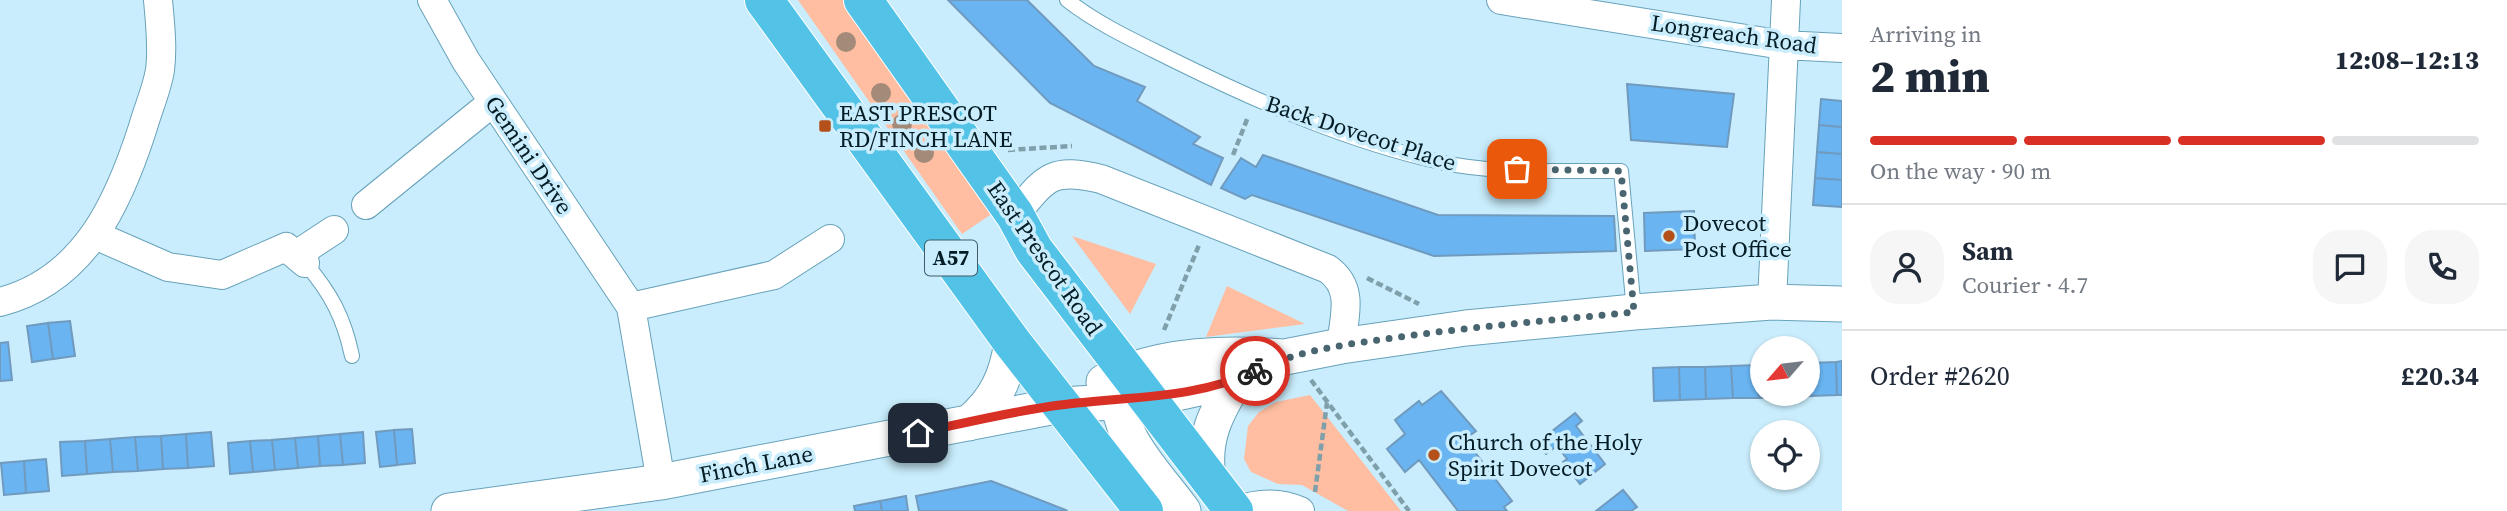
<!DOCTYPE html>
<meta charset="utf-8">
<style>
:root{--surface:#fff;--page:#f6f6f7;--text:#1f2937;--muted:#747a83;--line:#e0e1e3;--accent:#d93025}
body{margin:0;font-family:"Source Serif 4",serif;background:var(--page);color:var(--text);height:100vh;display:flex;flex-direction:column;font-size:26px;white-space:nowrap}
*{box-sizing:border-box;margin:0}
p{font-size:23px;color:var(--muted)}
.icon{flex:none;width:38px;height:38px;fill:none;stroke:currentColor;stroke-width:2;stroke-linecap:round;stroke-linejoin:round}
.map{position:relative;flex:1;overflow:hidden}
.sheet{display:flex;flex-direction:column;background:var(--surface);width:665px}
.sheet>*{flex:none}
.needle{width:46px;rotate:242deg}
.fabs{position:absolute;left:1750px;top:336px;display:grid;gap:14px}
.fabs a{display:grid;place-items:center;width:70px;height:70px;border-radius:50%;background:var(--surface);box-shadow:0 2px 5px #0004;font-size:35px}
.pin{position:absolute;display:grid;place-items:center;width:60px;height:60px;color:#fff;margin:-30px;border-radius:14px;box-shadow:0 4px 10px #0006}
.courier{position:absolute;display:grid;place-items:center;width:70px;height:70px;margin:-35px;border:5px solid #d93025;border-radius:50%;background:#fff;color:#222;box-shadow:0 2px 9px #0007}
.headline em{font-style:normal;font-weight:800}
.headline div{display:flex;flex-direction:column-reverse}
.headline{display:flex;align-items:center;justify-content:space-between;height:119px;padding:0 28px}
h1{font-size:46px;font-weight:800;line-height:52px}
.bar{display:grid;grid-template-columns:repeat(4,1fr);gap:10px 7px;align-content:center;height:84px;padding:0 28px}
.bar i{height:9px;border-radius:5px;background:var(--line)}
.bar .selected{background:var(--accent)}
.bar p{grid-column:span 4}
.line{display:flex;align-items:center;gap:18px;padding:0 28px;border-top:2px solid var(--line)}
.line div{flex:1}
.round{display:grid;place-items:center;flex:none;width:74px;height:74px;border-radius:28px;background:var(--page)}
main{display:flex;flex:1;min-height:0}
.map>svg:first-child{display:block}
.green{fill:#ffbea1}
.building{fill:#69b4f1;stroke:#709abe;stroke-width:2}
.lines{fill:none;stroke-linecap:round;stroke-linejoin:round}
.service-casing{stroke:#67a2ba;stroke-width:16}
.minor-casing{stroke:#67a2ba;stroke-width:30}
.tertiary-casing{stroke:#67a2ba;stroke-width:37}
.trunk-casing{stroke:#fff;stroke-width:40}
.path{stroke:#7f9fab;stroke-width:4.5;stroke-dasharray:7 3.5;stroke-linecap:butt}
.service{stroke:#fff;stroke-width:14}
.minor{stroke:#fff;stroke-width:28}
.tertiary{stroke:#fff;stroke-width:35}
.trunk{stroke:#52c3e7;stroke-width:38}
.tree{fill:#a48a78}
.done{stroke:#496570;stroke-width:7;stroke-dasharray:0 12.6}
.route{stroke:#d93025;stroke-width:9}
.poi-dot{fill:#b4511a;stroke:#c9edfc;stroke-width:2.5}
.labels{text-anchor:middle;stroke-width:7;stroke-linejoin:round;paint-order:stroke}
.shield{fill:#c9edfc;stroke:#3f5b66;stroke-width:2}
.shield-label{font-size:21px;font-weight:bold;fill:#041c25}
.street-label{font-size:23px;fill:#041c25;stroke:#c9edfc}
.poi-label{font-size:23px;fill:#041c25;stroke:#c9edfc;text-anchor:start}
</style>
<main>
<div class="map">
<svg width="1842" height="511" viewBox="0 0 1842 511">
<rect width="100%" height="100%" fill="#c9edfc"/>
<path class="green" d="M798 0H844L993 213 962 234Z
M1072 236 1156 264 1130 314Z
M1227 286 1305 324 1206 337Z
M1310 395 1401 511H1348L1302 485 1278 484 1251 472 1244 459 1248 426 1259 412 1276 402Z"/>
<path class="building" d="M948 0H1027L1094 66 1145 87 1137 101 1200 137 1193 144 1223 158 1211 185 1050 103Z
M1627 84 1734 94 1727 147 1631 140Z
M1821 99 1842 101V127L1819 125Z
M1819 125 1842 127V154L1817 152Z
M1817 152 1842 154V180L1815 178Z
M1263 155 1438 215 1614 216 1616 251 1434 256 1252 195 1245 199 1221 188 1241 158 1256 167Z
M1815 178 1842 180V207L1813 205Z
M1694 211 1695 249 1645 251 1644 213Z
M70 321 75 356 53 359 48 323Z
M48 323 53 359 32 362 27 326Z
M8 342 12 380 0 381V343Z
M1842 361V395H1837L1836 362Z
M1836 362 1837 395 1811 396 1809 363Z
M1808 363 1811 396 1785 397V394H1808Z
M1757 365 1759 398H1733L1731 366Z
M1757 365H1762V394H1785V397L1759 398Z
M1731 366 1733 398 1706 399 1705 367Z
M1679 367 1680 400 1654 401 1653 368Z
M1679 367H1705L1706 399 1680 400Z
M1441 391 1476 431 1465 439 1512 501 1504 507 1507 511H1458L1419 460 1405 472 1387 449 1405 434 1395 420 1419 401 1422 405Z
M1575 413 1582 421 1576 426 1605 464 1580 484 1563 462 1567 459 1557 446 1546 454 1537 443Z
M412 429 415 463 397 465 394 430Z
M394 430 397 465 380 467 376 432Z
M211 432 214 466 188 468 186 434Z
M363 432 365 463 343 465 340 434Z
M186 434 188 468 163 469 161 436Z
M340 434 343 465 320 466 318 436Z
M161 436 163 469 138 471 135 437Z
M318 436 320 466 298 468 295 438Z
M135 437 138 471 113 472 110 439Z
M295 438 298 468 275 470 272 440Z
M110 439 113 472 87 474 85 441Z
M272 440 275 470 253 472 250 441Z
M85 441 87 474 62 476 60 442Z
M250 441 253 472 230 474 228 443Z
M46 459 49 491 26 493 24 461Z
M24 461 26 493 4 495 1 463Z
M991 481 1066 510 1067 511H919L916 496Z
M1623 490 1637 507 1631 511H1596Z
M906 496 908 511H882L880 501Z
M880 501 882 511H855L854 506Z"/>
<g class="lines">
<g class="service-casing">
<path id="service" d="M1067 0C1099 25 1137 42 1173 60 1258 102 1347 141 1440 162 1498 175 1562 170 1621 171L1634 311
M305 263C331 293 344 318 352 356"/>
</g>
<g class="minor-casing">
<path id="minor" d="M432 0 466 61 631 307 661 482
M1501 0 1783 45 1842 48
M366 205 493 102
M1015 215C1046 177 1051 167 1101 179L1328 269C1355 289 1344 316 1341 346
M95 235 168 267 222 275 286 247 305 263
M296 255 334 230
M0 302C85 280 119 202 143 127 148 109 157 89 160 70 163 47 160 23 158 0
M1772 302 1786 0
M631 307 774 275 830 239
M1235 511C1257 503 1278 501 1300 511"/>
</g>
<g class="tertiary-casing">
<path id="tertiary" d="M1120 381C1110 432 1155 472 1183 511
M1104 382C1157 354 1223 352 1282 357
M969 423C996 401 1007 376 1012 342
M1208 477C1202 439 1216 412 1236 380
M449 511 661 482 1061 405 1145 400 1236 380 1285 357 1341 346 1466 328 1634 312 1772 302 1842 304"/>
</g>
<g class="trunk-casing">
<path id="trunk" d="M764 0 1012 342 1144 511
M863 0 1015 215 1034 250 1234 511"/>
</g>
<path class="path" d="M1008 150 1072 146
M1233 155 1248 117
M1367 278 1419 304
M1164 330 1199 245
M1311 380 1409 511
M1315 492 1327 403"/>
<use href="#service" class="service"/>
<use href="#minor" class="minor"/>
<use href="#tertiary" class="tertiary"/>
<use href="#trunk" class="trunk"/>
</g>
<g class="tree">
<circle cx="846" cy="42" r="10"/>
<circle cx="881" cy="93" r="10"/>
<circle cx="902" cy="124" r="10"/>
<circle cx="924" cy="153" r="10"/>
</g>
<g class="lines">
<path class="done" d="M1255 371C1301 349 1350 344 1400 337 1478 326 1556 320 1634 312L1621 171 1517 169"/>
<path class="route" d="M918 433C965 423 1013 411 1060 405 1126 396 1194 400 1255 371"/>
</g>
<g class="poi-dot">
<rect x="818" y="119" width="14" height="14" rx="3.5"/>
<circle cx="1669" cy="236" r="7"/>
<circle cx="1434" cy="455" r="7"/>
</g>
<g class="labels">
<rect class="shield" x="925" y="240.5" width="52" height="35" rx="5"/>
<g class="shield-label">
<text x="951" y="265">A57</text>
</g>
<g class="street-label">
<text transform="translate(1734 34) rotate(8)" y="8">Longreach Road</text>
<text transform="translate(1361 133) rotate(18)" y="8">Back Dovecot Place</text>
<text transform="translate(529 155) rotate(56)" y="8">Gemini Drive</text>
<text transform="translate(1045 258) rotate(55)" y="8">East Prescot Road</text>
<text transform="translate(756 464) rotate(-11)" y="8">Finch Lane</text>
</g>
<g class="poi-label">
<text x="839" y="121">EAST PRESCOT<tspan x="839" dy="26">RD/FINCH LANE</tspan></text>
<text x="1683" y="231">Dovecot<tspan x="1683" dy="26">Post Office</tspan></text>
<text x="1448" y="450">Church of the Holy<tspan x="1448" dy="26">Spirit Dovecot</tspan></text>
</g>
</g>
</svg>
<div class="fabs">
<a><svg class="needle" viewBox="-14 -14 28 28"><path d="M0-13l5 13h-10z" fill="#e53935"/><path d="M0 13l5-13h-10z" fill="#747a83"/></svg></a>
<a><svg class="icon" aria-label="locate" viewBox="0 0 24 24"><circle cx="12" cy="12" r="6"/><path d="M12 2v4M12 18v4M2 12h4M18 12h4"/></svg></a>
</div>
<div class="pin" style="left:1517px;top:169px;background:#ea580c"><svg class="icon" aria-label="bag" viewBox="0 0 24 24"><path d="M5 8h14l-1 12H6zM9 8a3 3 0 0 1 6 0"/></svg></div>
<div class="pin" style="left:918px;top:433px;background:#1f2937"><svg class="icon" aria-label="home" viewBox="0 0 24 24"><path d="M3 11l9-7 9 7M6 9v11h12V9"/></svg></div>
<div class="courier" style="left:1255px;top:371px"><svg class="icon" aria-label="bike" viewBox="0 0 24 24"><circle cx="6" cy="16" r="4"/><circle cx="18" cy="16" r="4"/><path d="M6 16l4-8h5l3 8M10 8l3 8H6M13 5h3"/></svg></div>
</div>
<section class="sheet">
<div class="headline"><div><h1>2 min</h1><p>Arriving in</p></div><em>12:08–12:13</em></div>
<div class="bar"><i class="selected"></i><i class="selected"></i><i class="selected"></i><i></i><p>On the way · 90 m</p></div>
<div class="line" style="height:126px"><a class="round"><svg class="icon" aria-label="person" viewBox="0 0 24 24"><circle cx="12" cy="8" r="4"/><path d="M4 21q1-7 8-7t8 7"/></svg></a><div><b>Sam</b><p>Courier · 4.7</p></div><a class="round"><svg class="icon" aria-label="chat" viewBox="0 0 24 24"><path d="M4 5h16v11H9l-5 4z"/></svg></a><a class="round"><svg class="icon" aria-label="phone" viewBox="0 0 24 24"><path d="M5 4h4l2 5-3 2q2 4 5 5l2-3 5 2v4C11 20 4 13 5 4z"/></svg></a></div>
<div class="line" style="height:91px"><div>Order #2620</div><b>£20.34</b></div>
</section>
</main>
